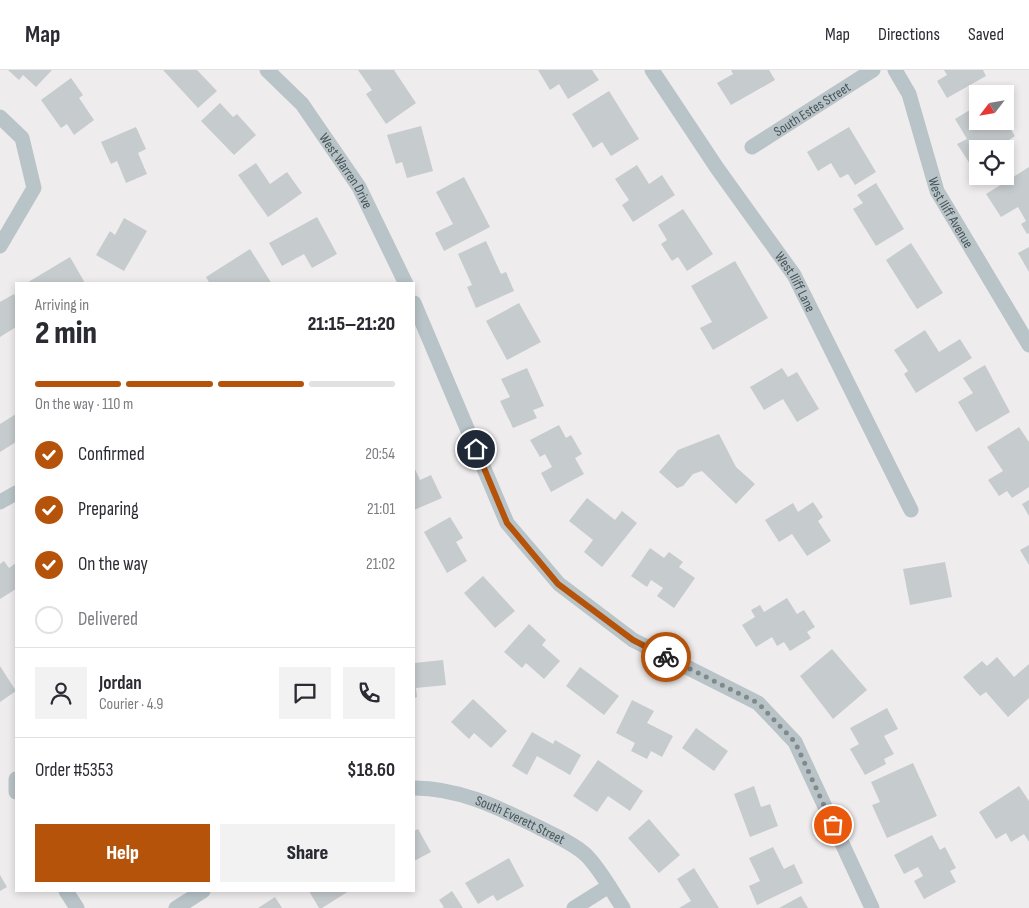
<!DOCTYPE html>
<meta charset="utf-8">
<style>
:root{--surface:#fff;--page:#f2f2f3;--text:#2b2b33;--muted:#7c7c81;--line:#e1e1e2;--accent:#b45309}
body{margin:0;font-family:"Sofia Sans Condensed",sans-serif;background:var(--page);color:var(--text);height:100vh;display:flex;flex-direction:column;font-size:19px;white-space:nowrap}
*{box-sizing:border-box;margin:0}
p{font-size:16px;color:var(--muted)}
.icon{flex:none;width:28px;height:28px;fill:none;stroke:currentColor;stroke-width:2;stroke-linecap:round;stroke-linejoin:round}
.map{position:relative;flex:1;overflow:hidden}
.drawer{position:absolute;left:15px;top:212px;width:400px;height:610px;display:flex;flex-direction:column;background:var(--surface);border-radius:0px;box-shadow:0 2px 8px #0003}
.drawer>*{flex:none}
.needle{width:32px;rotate:239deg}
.tools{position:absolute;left:969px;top:15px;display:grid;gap:10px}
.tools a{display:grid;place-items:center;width:45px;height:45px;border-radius:0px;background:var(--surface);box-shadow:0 2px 8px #0003;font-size:25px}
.pin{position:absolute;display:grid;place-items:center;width:42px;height:42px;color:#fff;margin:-21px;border:2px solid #fff;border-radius:50%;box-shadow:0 1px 5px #0007}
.courier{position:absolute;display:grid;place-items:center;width:50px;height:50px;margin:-25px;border:4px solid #b45309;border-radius:50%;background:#fff;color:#222;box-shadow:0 1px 6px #0007}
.head em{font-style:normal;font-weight:800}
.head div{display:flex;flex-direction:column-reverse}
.head{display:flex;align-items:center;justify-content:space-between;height:85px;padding:0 20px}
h1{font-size:32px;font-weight:800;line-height:38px}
.bar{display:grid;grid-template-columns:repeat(4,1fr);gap:8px 5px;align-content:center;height:60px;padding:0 20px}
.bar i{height:6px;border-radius:4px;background:var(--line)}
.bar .active{background:var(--accent)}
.bar p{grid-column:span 4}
.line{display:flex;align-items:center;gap:12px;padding:0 20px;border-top:1px solid var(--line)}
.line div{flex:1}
.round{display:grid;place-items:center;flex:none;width:52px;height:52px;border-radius:0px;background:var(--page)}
ol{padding:0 20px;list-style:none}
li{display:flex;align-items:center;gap:15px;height:55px}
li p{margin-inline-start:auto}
li .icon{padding:5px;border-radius:50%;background:var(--accent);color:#fff;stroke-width:4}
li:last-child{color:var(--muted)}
li i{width:28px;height:28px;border:2px solid var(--line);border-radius:50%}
.primary-button{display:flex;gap:10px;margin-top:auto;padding:10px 20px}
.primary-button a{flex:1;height:58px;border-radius:0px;background:var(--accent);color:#fff;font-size:20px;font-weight:800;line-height:58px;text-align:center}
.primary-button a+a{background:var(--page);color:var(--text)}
header{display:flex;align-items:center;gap:30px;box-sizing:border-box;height:70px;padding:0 25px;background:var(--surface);border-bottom:1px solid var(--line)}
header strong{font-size:24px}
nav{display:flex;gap:28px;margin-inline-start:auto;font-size:18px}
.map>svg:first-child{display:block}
.building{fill:#c6cbce}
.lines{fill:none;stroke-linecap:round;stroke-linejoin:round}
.street{stroke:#b9c4c8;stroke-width:15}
.done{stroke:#81898c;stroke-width:5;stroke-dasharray:0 9}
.route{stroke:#b45309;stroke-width:6}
.labels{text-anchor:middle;stroke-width:5;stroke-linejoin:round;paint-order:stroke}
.street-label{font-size:14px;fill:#465358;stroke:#fff}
</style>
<header>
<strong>Map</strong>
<nav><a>Map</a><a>Directions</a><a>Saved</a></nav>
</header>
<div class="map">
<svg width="1029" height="838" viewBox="0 0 1029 838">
<rect width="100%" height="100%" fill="#efeced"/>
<path class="building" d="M8 0H52L36 17 23 5 19 10Z
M163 0H197L217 21 198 38Z
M358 0H394L416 33 386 54 366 24 372 20Z
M538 0H592L599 10 568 29 559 14 550 20Z
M731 0H769L775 10 731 35 717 13 733 4Z
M944 0H983L986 6 947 28 937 11 947 5Z
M71 8 83 25 79 28 94 50 74 65 67 54 61 58 41 30Z
M609 21 639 69 611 86 602 72 593 78 572 44Z
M220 33 233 47 237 44 256 65 234 85 201 51Z
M978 35V51H1005L1015 66 995 79H978V90L970 94 957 74 967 69 955 49Z
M421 56 433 101 407 108 402 92 396 94 387 65Z
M136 57 146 79 138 83 147 104 126 113 117 91 111 94 101 72Z
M849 57 876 102 855 115 848 104 840 108 831 93 818 101 807 82Z
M256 93 270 114 287 102 302 123 268 147 238 105Z
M637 95 649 114 662 105 675 125 633 152 622 135 629 130 615 109Z
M1029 97V163L1027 164 1021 154 1026 151 1018 137 1001 147 986 124Z
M464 107 490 157 444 181 435 163 453 154 436 122Z
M876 113 904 159 876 176 853 139 863 133 857 125Z
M683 139 713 184 687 201 678 187 672 191 661 174 667 170 658 155Z
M317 147 337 184 312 198 304 184 282 196 269 173Z
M124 148 147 161 124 201 96 185 110 161 115 165Z
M486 171 501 204 506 202 514 221 476 238 467 217 472 215 458 184Z
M911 173 943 223 917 239 886 190Z
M1029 177V202L1018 183Z
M250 179 272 214H210L206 207Z
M70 187 85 213 25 214Z
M735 191 768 248 713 280 700 258 712 252 691 216Z
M14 224 16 228V257L0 267V232Z
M519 233 541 272 507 290 486 251Z
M925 260 939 282 960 269 972 288 916 323 904 304 908 301 894 280Z
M985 295 1010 342 976 362 958 332 973 323 963 308Z
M527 298 544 336 533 340 537 348 513 358 500 331 510 327 501 309Z
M782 298 788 307 797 302 819 339 797 352 783 329 764 340 750 317Z
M16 344V372L0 382V354Z
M559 355 566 368 571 365 582 384 575 388 584 404 551 422 541 403 552 397 545 384 540 387 530 370Z
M1019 357 1029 372V417L1012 428 1007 421 999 426 988 410 1003 401 987 377Z
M719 364 736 397 755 414 736 434 702 401 693 404 683 416 677 418 659 402 678 380Z
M414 397 420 410 431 405 442 428 414 440Z
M587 428 615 450 622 441 637 453 602 497 584 482 593 470 569 451Z
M1029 430V446L1022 434Z
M813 432 823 447 818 451 831 471 807 486 792 464 779 472 765 450 793 433 798 442Z
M450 447 463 468 456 472 467 491 447 503 424 462Z
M1029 475V495L1020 480Z
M650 478 664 488 669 482 683 492 679 497 695 508 674 538 657 526 663 518 651 510 647 517 631 506Z
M4 491 9 498 16 493V519L0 529V494Z
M945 492 952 527 910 535 903 499Z
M483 506 515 541 495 558 464 523Z
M787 528 797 544 804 540 815 557 807 562 811 568 790 581 784 572 777 576 772 567 756 577 742 555 755 547 751 540 760 535 764 542Z
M529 554 546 570 542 575 560 591 544 609 526 593 522 598 504 582Z
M832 579 867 620 833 649 800 606Z
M997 587 1014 607 1029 594V628L1008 647 986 622 980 626 963 607 982 591 987 596Z
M443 590 446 615 416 618 417 627 414 628V593Z
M0 596 16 621 0 632Z
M580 597 619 626 604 645 566 616Z
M473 629 507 661 491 678 474 663 469 669 451 652Z
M632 630 654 641 647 653 673 666 662 687 651 681 647 689 631 681 635 673 616 663Z
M887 638 898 659 884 666 894 684 884 689 886 694 865 705 850 679 859 674 850 658Z
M696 658 728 681 714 701 682 678Z
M532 662 553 674 555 670 581 685 570 705 537 686 527 705 512 696Z
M598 690 643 721 630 741 608 726 597 742 573 726Z
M913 693 937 746 887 768 872 735 880 732 871 712Z
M754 716 761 737 770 734 778 756 750 767 734 724Z
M1019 716 1029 731V772L1024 764 1011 772 1006 763 996 769 979 742Z
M649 749 680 785 659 803 628 768Z
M418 759 431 782 414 791V761Z
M932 765 940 780 945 777 956 798 950 801 956 812 924 829 914 811 923 806 918 797 904 804 894 785Z
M773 777 784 799 794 794 803 813 757 835 749 816 760 811 749 788Z
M509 788 524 816 497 831 493 825 478 834 465 813Z
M694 798 719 838H679L691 831 677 809Z
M0 805 7 817 0 821Z
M309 821H349L322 838H319Z
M452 821 463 838H442L444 837 439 830Z
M801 826 808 838H779Z
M275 827 282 838H258Z"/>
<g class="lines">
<g class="street">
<path id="s1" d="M267 0 302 34 359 117 406 214"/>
<path id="s2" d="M652 0 717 98 794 205 911 440"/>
<path id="s3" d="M895 0 909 24 937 121 1029 275"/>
<path d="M0 47 22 68 34 118 0 176"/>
<path id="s4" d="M752 77 873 0"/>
<path d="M414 233 507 453 559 514 633 570 758 633 795 672 872 838"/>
<path d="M0 432 16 423"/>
<path d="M16 709V722"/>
<path id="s5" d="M414 718C459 718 497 737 536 756 553 765 572 772 586 785 601 800 611 820 623 838"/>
<path d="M66 821 77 838"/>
<path d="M176 838 203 821"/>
<path d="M574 838 609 816"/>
</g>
</g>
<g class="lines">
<path class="done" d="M666 587 758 633 795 672 833 755"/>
<path class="route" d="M476 379 507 453 558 514 633 570 666 587"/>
</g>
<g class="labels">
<g class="street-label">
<text dy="5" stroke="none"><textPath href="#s4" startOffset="71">South Estes Street</textPath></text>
<text dy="5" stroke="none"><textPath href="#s1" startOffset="129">West Warren Drive</textPath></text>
<text dy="5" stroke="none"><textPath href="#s3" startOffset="154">West Iliff Avenue</textPath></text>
<text dy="5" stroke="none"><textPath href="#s2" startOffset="256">West Iliff Lane</textPath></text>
<text dy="5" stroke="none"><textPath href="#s5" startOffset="112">South Everett Street</textPath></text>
</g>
</g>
</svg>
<div class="tools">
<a><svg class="needle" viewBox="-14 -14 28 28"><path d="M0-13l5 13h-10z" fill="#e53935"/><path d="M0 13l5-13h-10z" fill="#7c7c81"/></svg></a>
<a><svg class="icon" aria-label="locate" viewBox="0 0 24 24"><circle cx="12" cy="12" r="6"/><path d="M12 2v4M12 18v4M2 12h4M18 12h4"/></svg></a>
</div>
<div class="pin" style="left:833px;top:755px;background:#ea580c"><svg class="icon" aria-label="bag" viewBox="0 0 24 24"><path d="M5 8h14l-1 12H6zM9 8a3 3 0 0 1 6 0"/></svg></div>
<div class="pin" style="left:476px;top:379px;background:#1f2937"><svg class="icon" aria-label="home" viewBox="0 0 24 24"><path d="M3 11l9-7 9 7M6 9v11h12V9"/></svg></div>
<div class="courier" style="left:666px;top:587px"><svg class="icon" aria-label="bike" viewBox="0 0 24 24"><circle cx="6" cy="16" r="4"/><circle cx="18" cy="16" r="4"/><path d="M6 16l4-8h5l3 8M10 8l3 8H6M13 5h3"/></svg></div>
<section class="drawer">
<div class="head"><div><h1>2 min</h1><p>Arriving in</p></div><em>21:15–21:20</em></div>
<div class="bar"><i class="active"></i><i class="active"></i><i class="active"></i><i></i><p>On the way · 110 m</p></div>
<ol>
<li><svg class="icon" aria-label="check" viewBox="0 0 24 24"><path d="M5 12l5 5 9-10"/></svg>Confirmed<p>20:54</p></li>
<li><svg class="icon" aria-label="check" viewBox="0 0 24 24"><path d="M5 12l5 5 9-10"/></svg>Preparing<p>21:01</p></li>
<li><svg class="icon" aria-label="check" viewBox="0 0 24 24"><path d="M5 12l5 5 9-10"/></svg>On the way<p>21:02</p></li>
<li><i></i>Delivered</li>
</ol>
<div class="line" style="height:90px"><a class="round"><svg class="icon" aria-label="person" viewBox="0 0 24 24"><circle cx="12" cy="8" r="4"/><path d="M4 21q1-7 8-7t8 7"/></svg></a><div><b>Jordan</b><p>Courier · 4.9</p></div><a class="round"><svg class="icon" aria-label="chat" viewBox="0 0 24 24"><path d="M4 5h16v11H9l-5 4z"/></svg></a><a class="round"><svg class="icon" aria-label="phone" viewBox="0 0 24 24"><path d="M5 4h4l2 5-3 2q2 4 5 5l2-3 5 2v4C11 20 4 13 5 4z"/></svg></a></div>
<div class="line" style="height:65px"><div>Order #5353</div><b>$18.60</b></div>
<div class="primary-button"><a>Help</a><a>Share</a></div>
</section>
</div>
